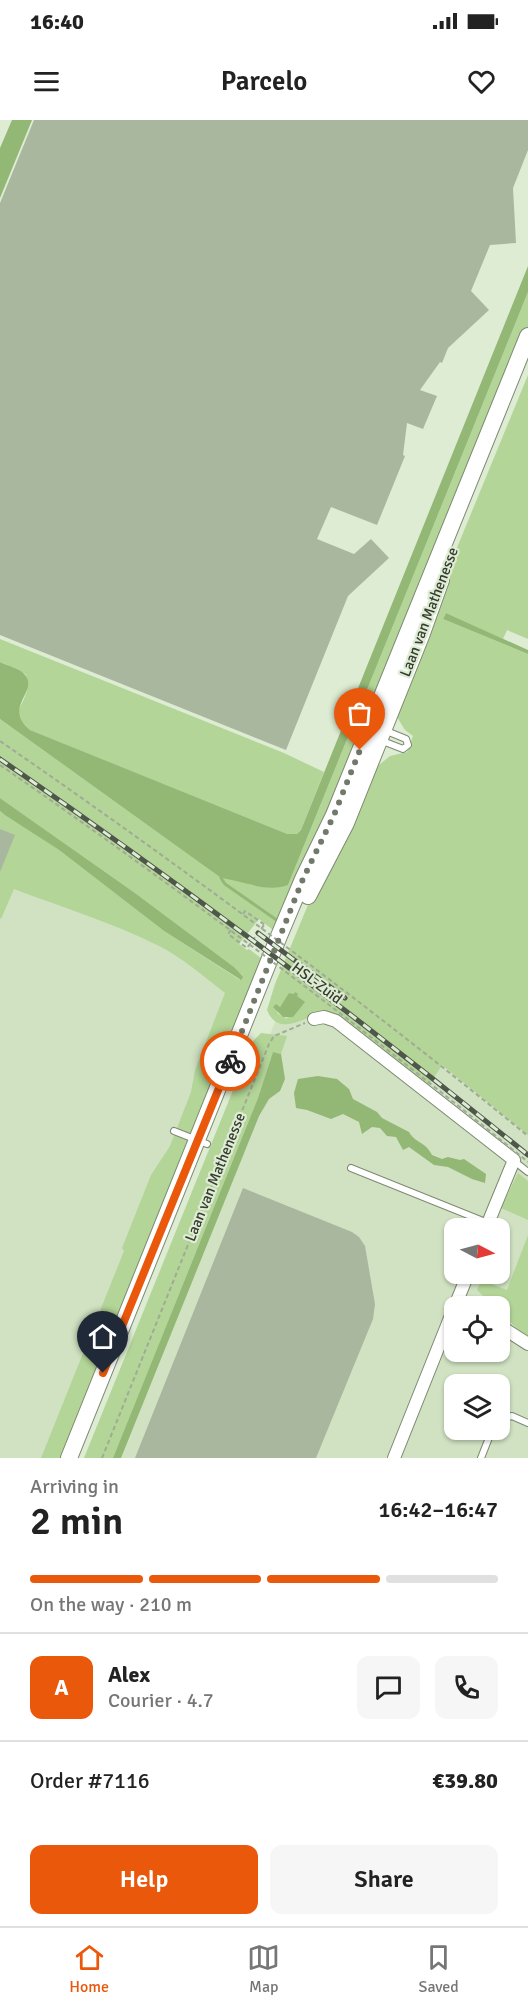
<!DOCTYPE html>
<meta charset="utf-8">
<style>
:root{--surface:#fff;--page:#f6f6f6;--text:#222;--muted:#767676;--line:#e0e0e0;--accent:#ea580c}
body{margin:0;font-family:Signika,sans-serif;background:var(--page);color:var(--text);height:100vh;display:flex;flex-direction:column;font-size:22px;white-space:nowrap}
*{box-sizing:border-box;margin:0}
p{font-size:20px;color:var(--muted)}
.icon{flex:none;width:33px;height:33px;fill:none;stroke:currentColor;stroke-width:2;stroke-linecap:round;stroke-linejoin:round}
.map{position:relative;height:1338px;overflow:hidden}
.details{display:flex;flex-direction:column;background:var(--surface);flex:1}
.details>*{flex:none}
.needle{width:39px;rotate:96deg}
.fabs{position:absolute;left:444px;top:1098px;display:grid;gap:12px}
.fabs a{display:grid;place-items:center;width:66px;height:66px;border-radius:12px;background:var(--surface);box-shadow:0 2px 4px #0004;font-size:30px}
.pin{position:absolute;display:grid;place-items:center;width:51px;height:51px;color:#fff;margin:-62px -26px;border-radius:50% 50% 50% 0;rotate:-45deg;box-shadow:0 0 6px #0007}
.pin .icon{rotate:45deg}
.courier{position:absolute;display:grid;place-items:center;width:60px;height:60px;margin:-30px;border:4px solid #ea580c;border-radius:50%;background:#fff;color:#222;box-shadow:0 2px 8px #0007}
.overview em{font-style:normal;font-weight:600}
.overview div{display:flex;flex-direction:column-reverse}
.overview{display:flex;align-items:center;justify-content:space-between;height:102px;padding:0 30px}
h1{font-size:39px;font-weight:600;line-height:45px}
.bar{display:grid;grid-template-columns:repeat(4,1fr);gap:9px 6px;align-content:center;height:72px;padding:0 30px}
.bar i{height:8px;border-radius:4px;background:var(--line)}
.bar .active{background:var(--accent)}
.bar p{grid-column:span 4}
.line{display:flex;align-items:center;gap:15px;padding:0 30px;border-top:2px solid var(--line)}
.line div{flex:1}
.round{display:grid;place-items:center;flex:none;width:63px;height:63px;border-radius:12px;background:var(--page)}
.primary-button{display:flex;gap:12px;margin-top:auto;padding:12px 30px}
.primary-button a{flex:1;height:69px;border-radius:12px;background:var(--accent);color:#fff;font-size:24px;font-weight:600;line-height:69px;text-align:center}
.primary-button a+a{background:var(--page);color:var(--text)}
.status{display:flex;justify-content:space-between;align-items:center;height:42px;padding:0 30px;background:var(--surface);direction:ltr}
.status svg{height:16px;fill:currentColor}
header{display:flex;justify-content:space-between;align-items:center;height:78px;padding:0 30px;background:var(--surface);font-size:27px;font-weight:600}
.dock{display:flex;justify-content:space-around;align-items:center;height:84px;border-top:2px solid var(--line);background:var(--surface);font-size:16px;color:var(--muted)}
.dock a{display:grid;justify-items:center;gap:3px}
.dock .active{color:var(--accent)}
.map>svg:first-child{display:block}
.built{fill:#d0e2c2;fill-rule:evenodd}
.green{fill:#b3d597;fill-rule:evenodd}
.water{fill:#93b775}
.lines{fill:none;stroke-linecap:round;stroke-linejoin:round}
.stream{stroke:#93b775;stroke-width:3}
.building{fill:#a9b79e}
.lane-casing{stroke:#7d8a72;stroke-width:8}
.street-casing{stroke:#7d8a72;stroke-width:14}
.secondary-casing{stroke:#7d8a72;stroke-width:18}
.path{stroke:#9fab97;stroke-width:2;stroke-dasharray:4.5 3;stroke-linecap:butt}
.lane{stroke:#fff;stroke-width:6}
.street{stroke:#fff;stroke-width:12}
.secondary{stroke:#fff;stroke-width:16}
.rail-casing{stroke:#4f564a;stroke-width:5}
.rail{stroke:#ddecd2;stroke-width:3;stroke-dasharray:9;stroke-linecap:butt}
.path-bridge{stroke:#9fab97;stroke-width:2;stroke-dasharray:4.5 3;stroke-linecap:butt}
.done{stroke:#717a6a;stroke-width:6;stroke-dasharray:0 10.8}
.route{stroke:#ea580c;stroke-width:8}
.labels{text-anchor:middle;stroke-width:4.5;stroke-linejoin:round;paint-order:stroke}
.street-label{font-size:15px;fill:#373c32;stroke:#ddecd2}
</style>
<div class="status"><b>16:40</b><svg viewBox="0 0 49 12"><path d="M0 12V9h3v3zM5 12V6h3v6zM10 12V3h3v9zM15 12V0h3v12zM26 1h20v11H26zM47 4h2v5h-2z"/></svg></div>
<header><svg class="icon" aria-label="menu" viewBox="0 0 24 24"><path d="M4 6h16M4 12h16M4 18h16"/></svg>Parcelo<svg class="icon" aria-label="heart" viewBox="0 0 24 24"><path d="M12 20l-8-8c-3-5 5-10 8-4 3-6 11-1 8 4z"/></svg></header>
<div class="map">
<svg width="528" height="1338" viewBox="0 0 528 1338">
<rect width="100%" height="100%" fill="#ddecd2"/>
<path class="built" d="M0 704 238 873 54 1338H0Z
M314 807 528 979V1338H97ZM454 1108H500V1154H454ZM454 1186H500V1232H454ZM454 1264H500V1310H454Z"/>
<path class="green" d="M528 172V209L277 813 259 799 239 824 247 830 249 829 266 842 64 1338H41L124 1131 122 1128 151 1055 170 1026 191 972 195 950 225 873C203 856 182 837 157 825 111 802 61 787 14 769L1 799 0 798V691L59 730 164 811 240 860 234 847 135 773 0 678V599L221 758 245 761 251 765H288Z
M528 255V519L507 510 503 519 446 493 443 499 528 534V1015L442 945 428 967 317 894C299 901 277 915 267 890L275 864 318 761 340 730 362 686 375 652 379 645 390 636 407 632 413 616 405 610 397 597 440 469ZM290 873 297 876 287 899 278 894 277 891Z
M0 519 284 633 324 652 301 710 297 714 287 715 30 610C9 592 22 590 27 570 27 566 26 560 26 555L18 549 0 542Z
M261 913 287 916 281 934 273 932 258 978 113 1338H84L253 921Z
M518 1053 528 1061V1100L501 1088Z
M528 1115V1219L500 1192V1186H494L477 1170 481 1160 507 1170Z"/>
<path class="water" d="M12 0H32L0 78V28Z
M528 146V172L288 765C267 773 243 761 221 758L0 599V542C8 546 20 548 25 555 39 572 2 587 30 610L287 714H297L301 710Z
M446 493 528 530V534L443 499Z
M0 678 135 773 234 847 243 857 241 860 164 811 59 730 5 695 0 691Z
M295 872 298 874 297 876 305 882 293 897H283L273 887 276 884 280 887 289 873 294 874Z
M273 932 281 934 285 959 280 971 269 979 259 996 121 1338H113L258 978Z
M318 956 337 959 349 969 353 979 377 992 382 998 409 1012C415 1023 425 1021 432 1035L442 1039 448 1037 460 1040 464 1039 486 1054 485 1063 472 1059 448 1047 434 1045 409 1027 403 1030 396 1017 387 1016 380 1008 372 1007 362 1014 359 1002 343 994 331 999 307 990 296 988 294 973 298 959Z"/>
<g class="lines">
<path class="stream" d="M221 758 225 764 278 801"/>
</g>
<path class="building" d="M34 0H528V30L513 68 516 123 490 125 471 171 489 190 448 228 442 243 440 242 420 270 437 276 423 309 407 303 403 335 405 336 377 405 331 387 317 419 354 434 371 419 389 438 348 476 286 630 0 515V83Z
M0 709 15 715 0 752Z
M243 1068 352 1112 359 1117 365 1126 375 1184 373 1199 316 1338H135Z"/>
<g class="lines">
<g class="lane-casing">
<path id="lane" d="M369 609 384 610 406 619 408 625 403 629 380 620Z
M174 1011 207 1024
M514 1041 528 1052
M351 1048 488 1103
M500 1299 512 1296 528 1303
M481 1338 492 1310"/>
</g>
<g class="street-casing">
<path id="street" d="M314 899 324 897 336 901 514 1040 486 1108
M455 1186 468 1154
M500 1206 528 1224
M394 1338 454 1188"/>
</g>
<g class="secondary-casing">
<path id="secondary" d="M308 776 346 703 421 516 441 460
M69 1338 279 816 303 759 334 695 528 216"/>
</g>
<path class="path" d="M243 794 245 791 265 805
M231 810 228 814 247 828 264 805
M102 1338 269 924 274 916 305 903"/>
<use href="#lane" class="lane"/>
<use href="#street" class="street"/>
<use href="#secondary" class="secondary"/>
<g class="rail-casing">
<path id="rail" d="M0 639C181 764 357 896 528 1035
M258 813 345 878"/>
</g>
<use href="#rail" class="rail"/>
<path class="path-bridge" d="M0 621C181 746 358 877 528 1016
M0 645C181 770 357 903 528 1042"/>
</g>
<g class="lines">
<path class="done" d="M230 941 303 759 334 695 360 630"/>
<path class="route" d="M103 1253 230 941"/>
</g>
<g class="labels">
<g class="street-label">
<text transform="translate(429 492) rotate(-69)" y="5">Laan van Mathenesse</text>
<text transform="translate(317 863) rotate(37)" y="5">HSL-Zuid</text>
<text transform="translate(215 1057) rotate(-68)" y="5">Laan van Mathenesse</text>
</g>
</g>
</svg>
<div class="fabs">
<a><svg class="needle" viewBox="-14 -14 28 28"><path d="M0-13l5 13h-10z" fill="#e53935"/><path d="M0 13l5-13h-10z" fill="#767676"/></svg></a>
<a><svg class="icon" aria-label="locate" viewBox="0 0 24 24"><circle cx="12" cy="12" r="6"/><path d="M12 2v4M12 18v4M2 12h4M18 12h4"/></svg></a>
<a><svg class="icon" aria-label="layers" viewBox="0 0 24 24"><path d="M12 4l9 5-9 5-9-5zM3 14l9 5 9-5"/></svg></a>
</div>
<div class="pin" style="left:360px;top:630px;background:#ea580c"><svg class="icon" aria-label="bag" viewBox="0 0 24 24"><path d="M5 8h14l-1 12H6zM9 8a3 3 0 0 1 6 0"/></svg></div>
<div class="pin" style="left:103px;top:1253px;background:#1f2937"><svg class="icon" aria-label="home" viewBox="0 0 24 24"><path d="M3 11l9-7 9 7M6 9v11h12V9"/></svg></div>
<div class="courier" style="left:230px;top:941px"><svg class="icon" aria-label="bike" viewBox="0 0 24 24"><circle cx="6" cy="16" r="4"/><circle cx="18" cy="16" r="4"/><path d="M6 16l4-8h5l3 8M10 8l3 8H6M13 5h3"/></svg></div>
</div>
<section class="details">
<div class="overview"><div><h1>2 min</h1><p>Arriving in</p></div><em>16:42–16:47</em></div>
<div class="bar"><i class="active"></i><i class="active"></i><i class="active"></i><i></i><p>On the way · 210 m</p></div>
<div class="line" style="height:108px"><b class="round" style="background:var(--accent);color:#fff">A</b><div><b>Alex</b><p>Courier · 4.7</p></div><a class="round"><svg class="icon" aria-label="chat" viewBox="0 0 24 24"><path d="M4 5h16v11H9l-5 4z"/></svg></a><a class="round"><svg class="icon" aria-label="phone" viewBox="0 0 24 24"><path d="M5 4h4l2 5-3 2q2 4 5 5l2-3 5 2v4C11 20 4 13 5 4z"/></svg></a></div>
<div class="line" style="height:78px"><div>Order #7116</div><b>€39.80</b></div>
<div class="primary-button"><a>Help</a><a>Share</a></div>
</section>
<nav class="dock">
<a class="active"><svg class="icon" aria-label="home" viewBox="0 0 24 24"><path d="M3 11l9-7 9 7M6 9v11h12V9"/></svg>Home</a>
<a><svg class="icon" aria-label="map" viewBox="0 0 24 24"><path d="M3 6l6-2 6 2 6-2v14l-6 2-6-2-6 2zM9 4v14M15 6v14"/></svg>Map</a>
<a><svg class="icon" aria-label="saved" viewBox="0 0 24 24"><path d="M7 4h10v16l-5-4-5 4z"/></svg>Saved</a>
</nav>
